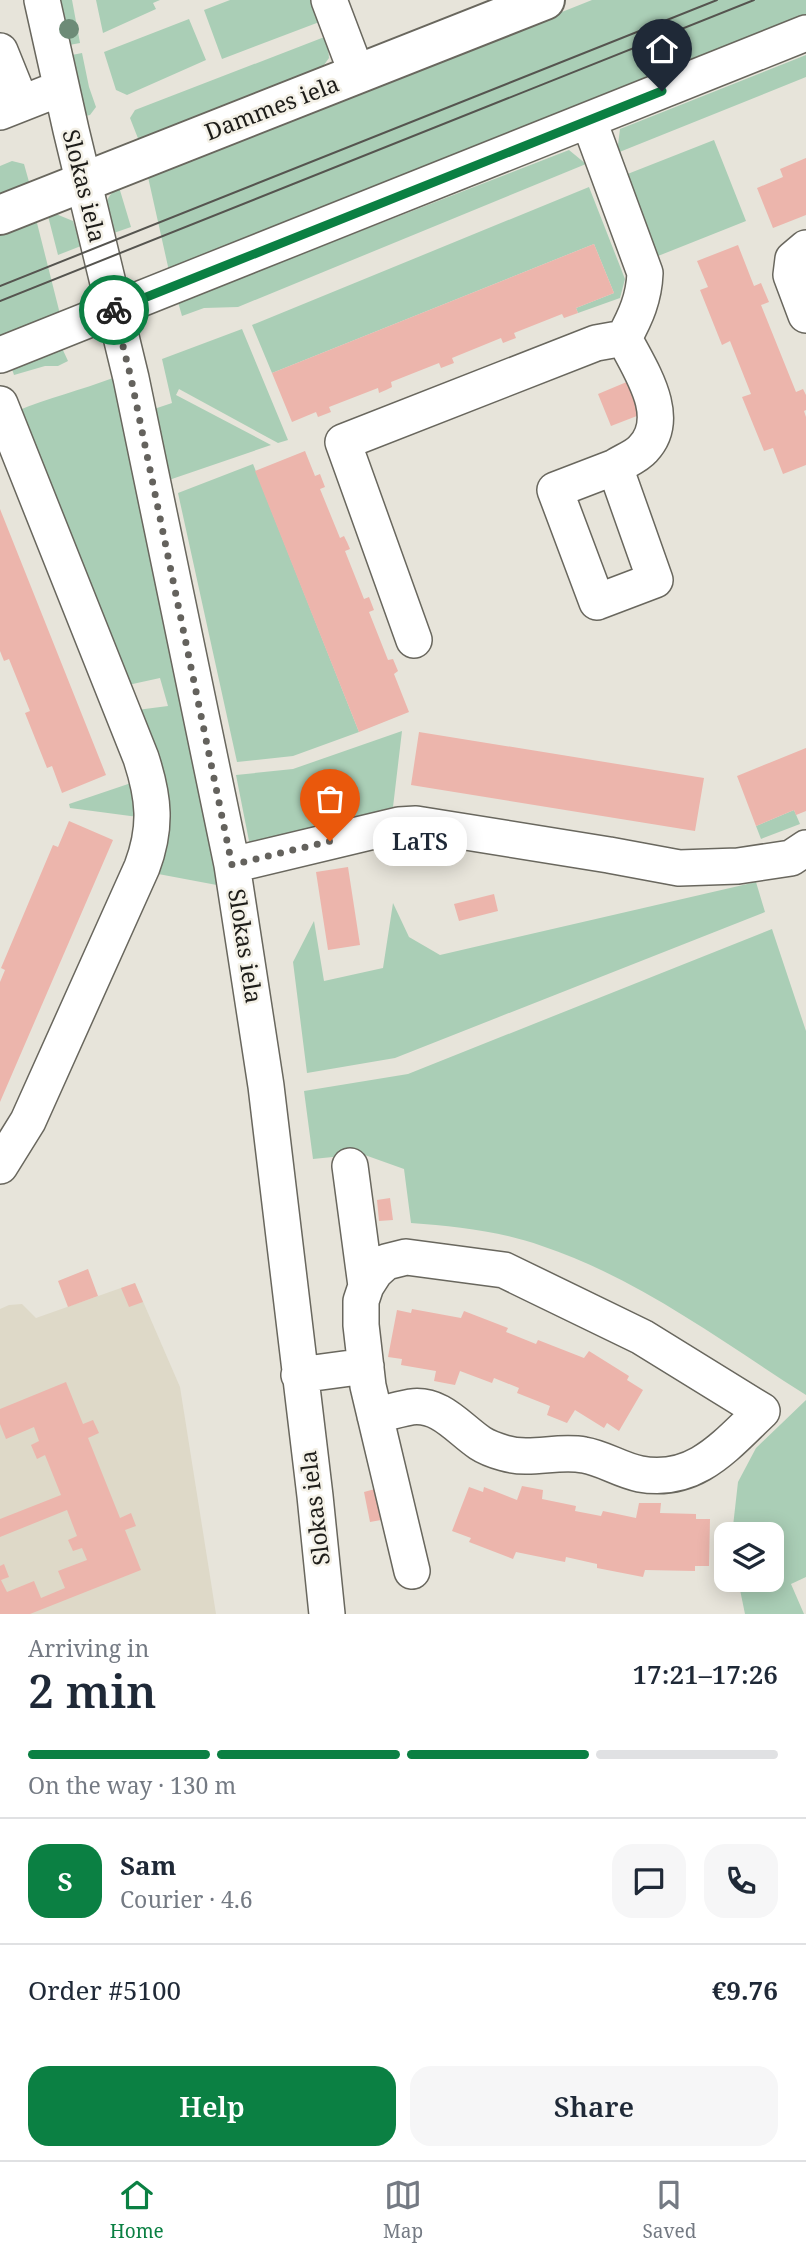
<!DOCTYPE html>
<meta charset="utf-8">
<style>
:root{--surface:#fff;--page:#f6f6f7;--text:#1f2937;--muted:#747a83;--line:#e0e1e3;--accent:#0b8043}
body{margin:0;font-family:"Noto Serif",serif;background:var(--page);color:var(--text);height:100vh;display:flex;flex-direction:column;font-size:26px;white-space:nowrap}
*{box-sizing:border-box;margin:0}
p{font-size:23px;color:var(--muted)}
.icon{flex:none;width:38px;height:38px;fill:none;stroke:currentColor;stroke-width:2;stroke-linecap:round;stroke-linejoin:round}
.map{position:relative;height:1614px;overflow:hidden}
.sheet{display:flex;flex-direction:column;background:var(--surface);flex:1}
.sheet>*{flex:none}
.controls{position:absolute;left:714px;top:1522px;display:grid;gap:14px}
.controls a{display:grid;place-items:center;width:70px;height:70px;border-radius:14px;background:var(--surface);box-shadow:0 4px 18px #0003;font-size:35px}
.pin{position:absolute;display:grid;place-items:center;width:60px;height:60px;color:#fff;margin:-72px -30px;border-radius:50% 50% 50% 0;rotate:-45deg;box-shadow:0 0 7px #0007}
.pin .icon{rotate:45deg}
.courier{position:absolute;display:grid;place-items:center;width:70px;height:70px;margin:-35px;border:5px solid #0b8043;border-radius:50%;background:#fff;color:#222;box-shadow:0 2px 9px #0007}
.bubble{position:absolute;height:49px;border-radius:21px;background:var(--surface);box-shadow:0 4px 18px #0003;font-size:23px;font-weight:600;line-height:49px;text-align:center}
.summary em{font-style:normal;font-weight:600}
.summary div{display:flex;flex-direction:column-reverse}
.summary{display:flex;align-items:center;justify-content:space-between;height:119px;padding:0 28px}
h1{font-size:46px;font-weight:600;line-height:52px}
.bar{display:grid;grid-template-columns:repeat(4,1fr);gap:10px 7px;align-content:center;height:84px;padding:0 28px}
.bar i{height:9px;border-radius:5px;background:var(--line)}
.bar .active{background:var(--accent)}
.bar p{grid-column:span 4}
.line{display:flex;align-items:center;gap:18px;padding:0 28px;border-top:2px solid var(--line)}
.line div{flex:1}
.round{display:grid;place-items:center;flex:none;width:74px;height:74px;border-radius:21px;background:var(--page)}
.button{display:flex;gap:14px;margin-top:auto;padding:14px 28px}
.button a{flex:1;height:80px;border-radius:21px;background:var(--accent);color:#fff;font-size:28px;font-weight:600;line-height:80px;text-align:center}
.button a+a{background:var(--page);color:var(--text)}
.tabs{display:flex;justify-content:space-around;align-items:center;height:98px;border-top:2px solid var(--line);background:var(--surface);font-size:19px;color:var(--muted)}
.tabs a{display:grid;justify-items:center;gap:4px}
.tabs .active{color:var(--accent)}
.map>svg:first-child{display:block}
.built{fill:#ded9c8}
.green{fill:#aaceb6}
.building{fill:#ecb5ac}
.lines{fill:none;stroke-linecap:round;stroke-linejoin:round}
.minor-casing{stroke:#69675e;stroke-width:38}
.tertiary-casing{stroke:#69675e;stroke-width:42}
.minor{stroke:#fff;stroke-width:35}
.tertiary{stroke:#fff;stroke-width:38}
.tram{stroke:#55544f;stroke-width:2}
.tree{fill:#6d8b77}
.done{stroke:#64625d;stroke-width:7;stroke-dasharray:0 12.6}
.route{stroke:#0b8043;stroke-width:9}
.labels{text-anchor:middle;stroke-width:5;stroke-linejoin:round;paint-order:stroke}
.street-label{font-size:23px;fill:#1d1c19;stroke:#f4f1e7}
</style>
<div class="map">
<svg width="806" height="1614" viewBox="0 0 806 1614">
<rect width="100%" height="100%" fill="#e7e4da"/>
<path class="built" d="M135 1283 180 1387 216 1614H0V1309L9 1305 22 1304 36 1318Z"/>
<path class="green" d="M55 0H72L80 43 64 46Z
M96 0H160L153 3 156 9 103 33Z
M230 0H315L322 21 222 59 204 10Z
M592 0H806V17L169 271 148 177Z
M189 19 206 60 127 95 116 90 104 52Z
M327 36 329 58 316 76 141 146 130 118 135 110Z
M82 53 89 87 96 107 90 115 81 117 67 56Z
M806 55V77L617 153 620 129Z
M714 140 746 221 658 256 625 175Z
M569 150 586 164 238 307 204 308 182 316 178 302Z
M12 161 24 164 31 189 0 202V166Z
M119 187 131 227 108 235C106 216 100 199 119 187Z
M589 187 625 279 620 298 578 313 576 308 614 293 594 244 272 373 252 325Z
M56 214 73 221 81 246 58 255 48 216Z
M36 219 60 314 0 338V233Z
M242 329 288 440 278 443 179 389 176 395 271 445 166 481 151 410 172 403 162 359Z
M62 348 68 361 58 366H45L14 375 12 369Z
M113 378 222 886 153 873 137 710 168 706 160 678 128 685 17 411C48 398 81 390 113 378Z
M253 464 359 732 293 756 237 762 178 493Z
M402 731 393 807 250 846 236 775 293 769Z
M134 782 138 817 70 808 69 804Z
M794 810 800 824 761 839 756 826Z
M756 882 765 912 395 1058 307 1073 293 962 314 921 324 981 383 968 393 903 409 937 440 955Z
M772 929 806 1031V1395C721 1341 638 1278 542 1246 499 1231 455 1226 411 1223L404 1169 362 1154 313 1159 304 1091 408 1074Z
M806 1400V1577L791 1584 804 1614H745L738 1580H772V1535H732L738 1482 756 1448Z"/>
<path class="building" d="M806 158V215L773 228 757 188 783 177 780 169Z
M594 244 614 293 576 308 578 313 564 318 562 314 514 333 516 338 503 343 501 338 452 358 454 363 441 368 439 363 391 382 392 387 386 390 379 393 378 388 329 407 331 412 318 417 316 412 292 422 272 373Z
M738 245 754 286 761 283 769 302 761 305 796 392 803 389 806 395V410L804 411 806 417V465L783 474 773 448 764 451 742 397 751 394 730 341 722 345 700 290 708 287 697 261Z
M629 381 642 414 611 426 598 394Z
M305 451 315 476 320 474 325 487 320 489 340 538 344 536 347 542 350 549 345 551 364 599 369 597 374 610 369 612 388 660 393 659 398 671 394 674 409 712 359 732 255 471Z
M0 509 106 775 62 793 52 766 47 768 25 713 30 711 9 659 4 661 0 651Z
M419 732 704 778 695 831 411 785Z
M806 748V811L796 815 794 810 756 826 737 776Z
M69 821 113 840 0 1102V982L5 970 1 968 53 845 58 847Z
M348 867 360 945 328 950 316 872Z
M494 894 498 911 459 921 454 904Z
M390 1198 393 1220 379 1221 377 1200Z
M88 1269 98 1296 68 1307 58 1281Z
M135 1283 143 1302 129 1307 121 1288Z
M412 1309 461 1318 464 1311 508 1328 506 1332 536 1344 538 1340 584 1358 589 1351 629 1376 627 1380 643 1390 619 1431 607 1423 604 1428 575 1410 567 1423 547 1415 550 1406 517 1393 519 1388 494 1378 492 1383 460 1371 455 1385 434 1381 436 1371 401 1365 402 1359 388 1357 397 1310 411 1313Z
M66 1382 83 1424 93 1420 99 1433 88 1438 120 1518 131 1513 136 1526 125 1530 141 1570 30 1614H0V1566L4 1564 9 1577 1 1580 7 1592 34 1581 41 1598 65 1588 58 1571 87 1560 82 1548 73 1551 68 1540 77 1536 67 1510 0 1537V1519L61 1495 45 1455 37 1459 31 1445 39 1441 34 1427 6 1439 0 1424V1409Z
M522 1486 543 1490 542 1499 576 1506 575 1511 601 1516 603 1511 636 1518 639 1503H661L660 1513 696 1514V1519H710L709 1566H695V1571L645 1570 643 1577 597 1568V1564L566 1557 565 1562 516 1552 513 1559 469 1542 471 1538 452 1531 469 1487 483 1492 484 1487 517 1500Z
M375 1489 381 1520 370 1522 364 1492Z"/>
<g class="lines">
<g class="minor-casing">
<path id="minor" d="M42 0 71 130 131 378 232 865 266 1086 315 1496 327 1614
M329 0 357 74
M0 51 21 103
M0 112 61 88
M589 121 645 273C644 298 636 316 624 338
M806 248 793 259 791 275 806 315
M0 355 806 33
M0 404 141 758C154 798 157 827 142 867L28 1121 0 1166
M615 467 555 490 597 602 655 580 615 467C624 461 636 457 643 449 674 417 639 368 624 338
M414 640 343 442 596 343 624 338
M232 865 399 825 416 824 609 855 679 868 738 866 791 858 806 848
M350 1166 366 1286
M299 1375 366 1366
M375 1416C386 1413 399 1409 411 1407 440 1403 458 1428 480 1443 486 1447 497 1451 504 1453 531 1461 557 1450 584 1455 603 1458 620 1470 640 1474 695 1484 725 1446 762 1411L642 1337 504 1270 406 1257 386 1262 375 1272 366 1286 361 1301V1325L368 1386 412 1571"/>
</g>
<g class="tertiary-casing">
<path id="tertiary" d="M0 215 545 0"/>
</g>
<use href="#minor" class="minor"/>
<use href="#tertiary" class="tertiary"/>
<path class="tram" d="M0 286 717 0
M0 301 754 0"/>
</g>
<circle class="tree" cx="69" cy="29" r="10"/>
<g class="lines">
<path class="done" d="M114 310 131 378 232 865 330 841"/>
<path class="route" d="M114 310 662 91"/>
</g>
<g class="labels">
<g class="street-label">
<text transform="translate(272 108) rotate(-21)" y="8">Dammes iela</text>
<text transform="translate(84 186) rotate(76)" y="8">Slokas iela</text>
<text transform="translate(245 946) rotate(81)" y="8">Slokas iela</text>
<text transform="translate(315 1508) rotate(-97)" y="8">Slokas iela</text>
</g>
</g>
</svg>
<div class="controls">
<a><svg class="icon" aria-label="layers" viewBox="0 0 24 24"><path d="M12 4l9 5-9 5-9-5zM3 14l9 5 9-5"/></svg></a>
</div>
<div class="pin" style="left:330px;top:841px;background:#ea580c"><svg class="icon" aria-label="bag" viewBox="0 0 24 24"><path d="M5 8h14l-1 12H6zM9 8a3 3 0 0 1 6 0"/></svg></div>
<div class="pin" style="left:662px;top:91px;background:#1f2937"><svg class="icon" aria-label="home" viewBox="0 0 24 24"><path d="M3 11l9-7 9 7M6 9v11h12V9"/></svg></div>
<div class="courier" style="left:114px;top:310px"><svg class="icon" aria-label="bike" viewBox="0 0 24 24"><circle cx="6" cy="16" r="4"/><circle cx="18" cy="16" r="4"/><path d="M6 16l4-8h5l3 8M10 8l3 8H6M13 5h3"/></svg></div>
<div class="bubble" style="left:373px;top:817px;width:94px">LaTS</div>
</div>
<section class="sheet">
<div class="summary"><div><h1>2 min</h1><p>Arriving in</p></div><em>17:21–17:26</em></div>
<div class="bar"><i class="active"></i><i class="active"></i><i class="active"></i><i></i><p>On the way · 130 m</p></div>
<div class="line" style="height:126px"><b class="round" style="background:var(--accent);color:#fff">S</b><div><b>Sam</b><p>Courier · 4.6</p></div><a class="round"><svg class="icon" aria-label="chat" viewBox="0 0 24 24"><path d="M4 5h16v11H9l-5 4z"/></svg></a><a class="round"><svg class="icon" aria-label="phone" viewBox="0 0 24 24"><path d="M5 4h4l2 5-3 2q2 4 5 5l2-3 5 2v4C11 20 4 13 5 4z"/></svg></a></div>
<div class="line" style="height:91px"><div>Order #5100</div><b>€9.76</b></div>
<div class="button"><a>Help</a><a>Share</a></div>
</section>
<nav class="tabs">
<a class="active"><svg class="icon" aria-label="home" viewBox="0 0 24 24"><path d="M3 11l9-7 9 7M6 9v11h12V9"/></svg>Home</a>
<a><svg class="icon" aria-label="map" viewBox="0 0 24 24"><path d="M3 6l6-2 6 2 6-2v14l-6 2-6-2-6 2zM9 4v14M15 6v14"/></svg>Map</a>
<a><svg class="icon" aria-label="saved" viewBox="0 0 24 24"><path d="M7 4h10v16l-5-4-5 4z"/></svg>Saved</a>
</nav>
